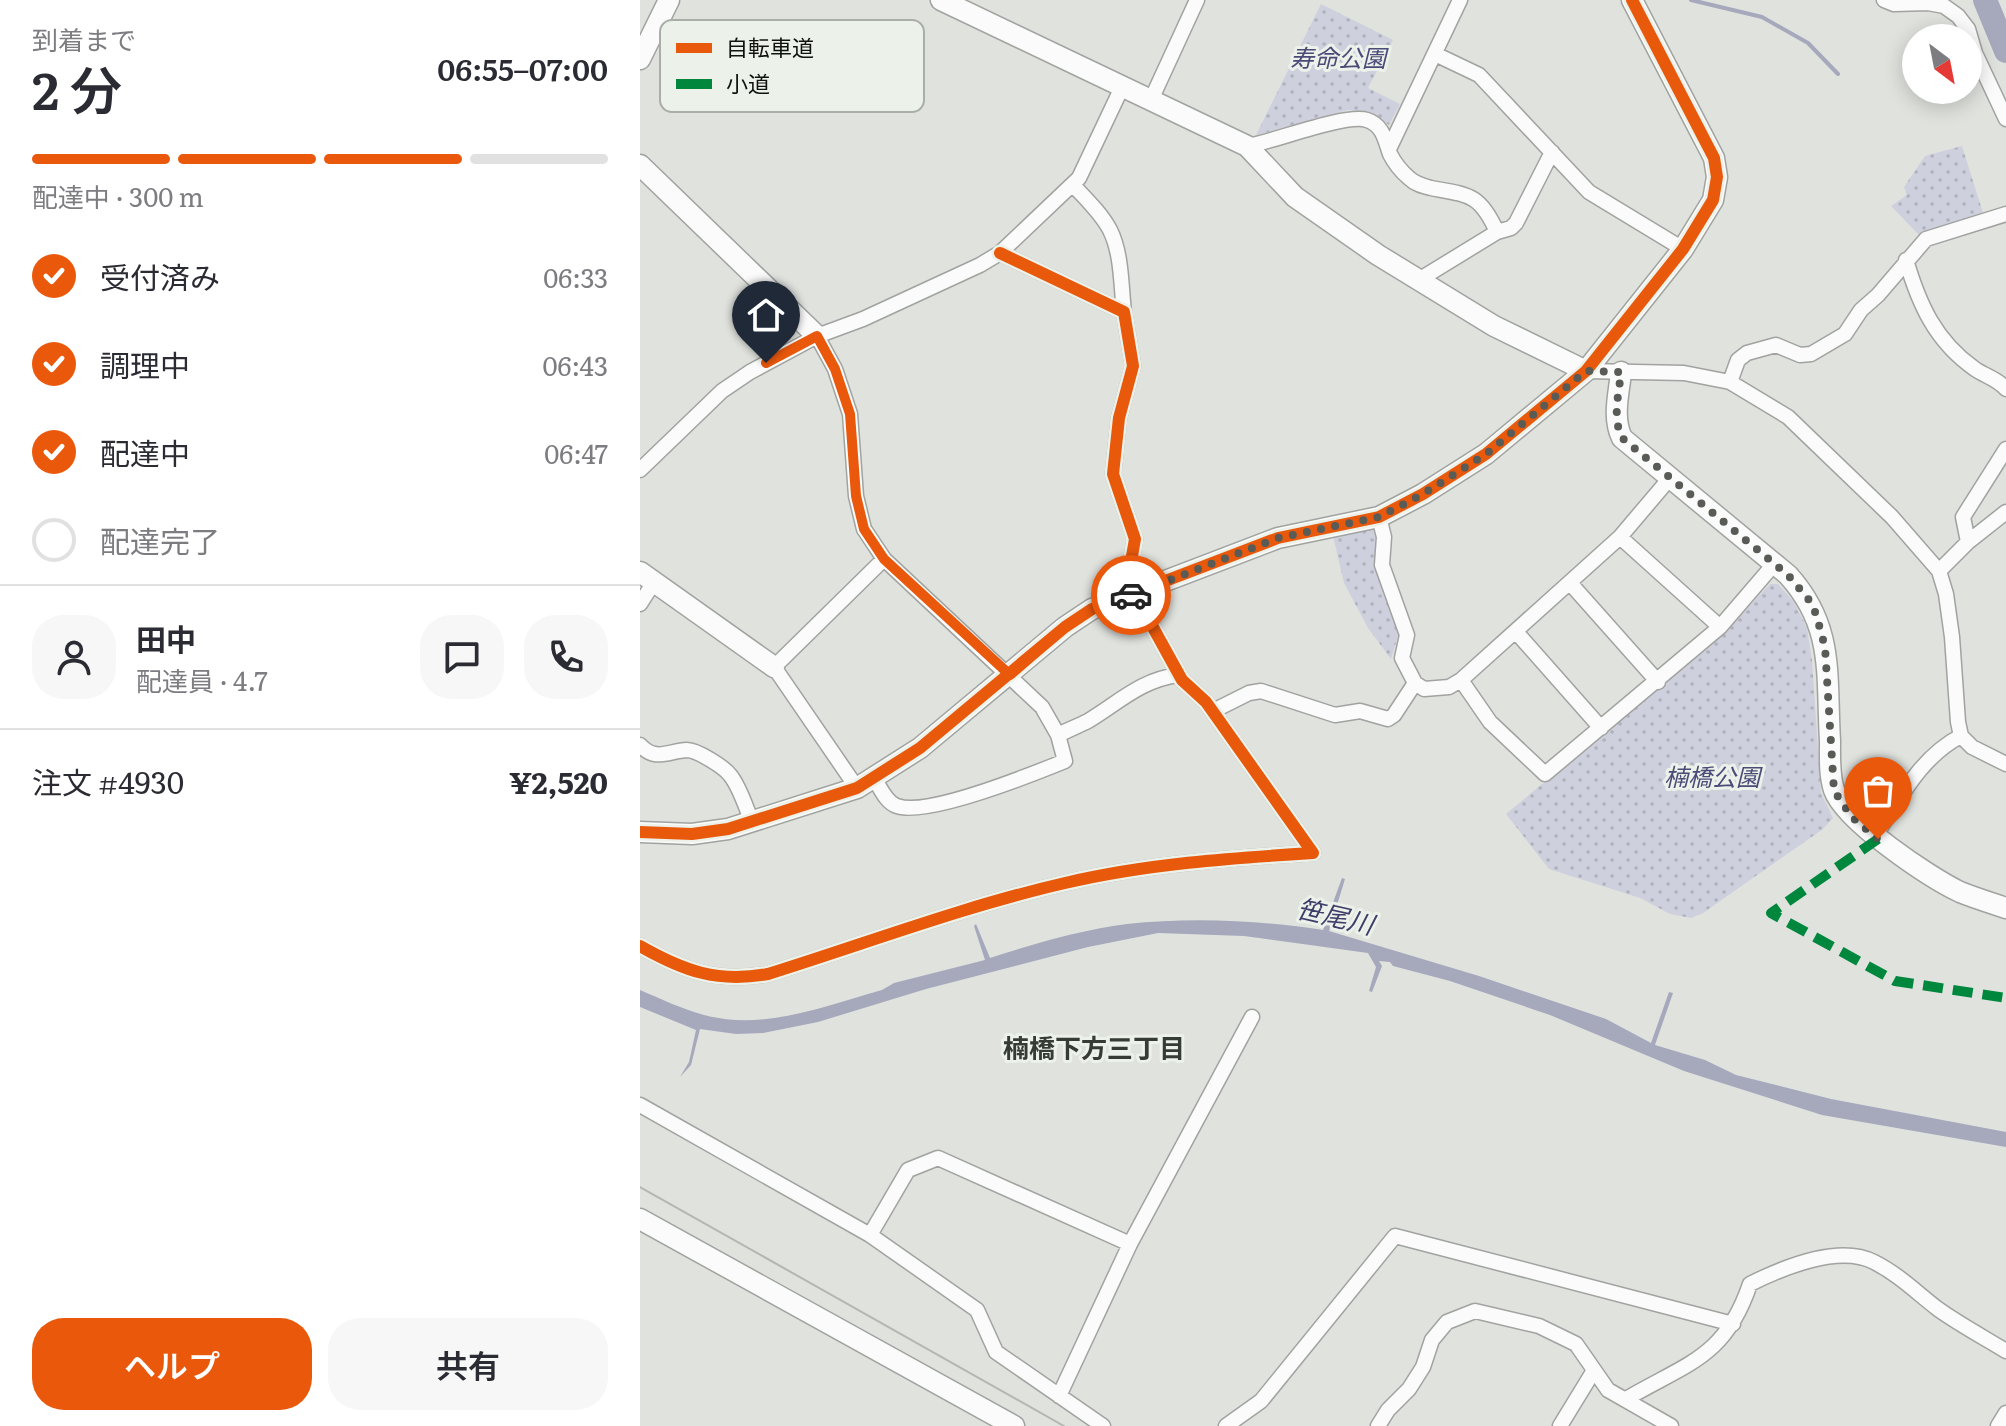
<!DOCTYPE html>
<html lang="ja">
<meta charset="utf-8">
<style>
:root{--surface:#fff;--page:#f7f7f7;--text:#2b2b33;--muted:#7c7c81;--line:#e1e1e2;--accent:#ea580c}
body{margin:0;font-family:Literata,"Noto Sans JP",serif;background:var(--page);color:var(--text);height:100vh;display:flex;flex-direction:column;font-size:30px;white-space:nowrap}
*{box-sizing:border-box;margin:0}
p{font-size:26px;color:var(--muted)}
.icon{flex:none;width:44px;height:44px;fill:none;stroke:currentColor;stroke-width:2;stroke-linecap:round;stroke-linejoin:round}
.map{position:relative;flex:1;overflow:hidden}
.sheet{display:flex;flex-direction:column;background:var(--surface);width:640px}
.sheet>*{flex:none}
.needle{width:52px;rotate:148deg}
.buttons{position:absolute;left:1262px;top:24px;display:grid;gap:16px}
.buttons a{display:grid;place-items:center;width:80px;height:80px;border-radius:50%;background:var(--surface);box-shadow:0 4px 20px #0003;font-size:40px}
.pin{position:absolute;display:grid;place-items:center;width:68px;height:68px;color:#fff;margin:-82px -34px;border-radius:50% 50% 50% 0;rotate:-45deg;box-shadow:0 0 8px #0007}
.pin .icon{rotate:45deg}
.courier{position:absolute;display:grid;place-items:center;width:80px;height:80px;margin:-40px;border:6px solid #ea580c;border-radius:50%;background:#fff;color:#222;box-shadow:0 2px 10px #0007}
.summary em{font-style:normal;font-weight:600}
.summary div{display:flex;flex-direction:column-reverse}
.summary{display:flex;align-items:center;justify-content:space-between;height:136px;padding:0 32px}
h1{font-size:52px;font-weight:600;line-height:60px}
.bar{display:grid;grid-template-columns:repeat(4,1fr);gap:12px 8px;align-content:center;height:96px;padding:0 32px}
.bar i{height:10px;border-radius:6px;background:var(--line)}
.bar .active{background:var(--accent)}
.bar p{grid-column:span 4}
.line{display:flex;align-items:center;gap:20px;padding:0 32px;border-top:2px solid var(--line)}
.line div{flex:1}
.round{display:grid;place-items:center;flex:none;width:84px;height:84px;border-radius:32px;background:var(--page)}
ol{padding:0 32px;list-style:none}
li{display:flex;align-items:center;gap:24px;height:88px}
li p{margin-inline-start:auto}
li .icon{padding:8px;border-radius:50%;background:var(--accent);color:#fff;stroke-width:4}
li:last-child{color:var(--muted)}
li i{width:44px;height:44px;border:4px solid var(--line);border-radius:50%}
.primary-button{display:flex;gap:16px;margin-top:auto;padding:16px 32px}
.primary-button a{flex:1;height:92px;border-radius:32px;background:var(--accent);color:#fff;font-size:32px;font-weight:600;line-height:92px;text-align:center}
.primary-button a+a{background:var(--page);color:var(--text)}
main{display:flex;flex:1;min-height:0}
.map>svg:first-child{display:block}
.park{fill:url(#park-dots)}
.water{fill:#a6a8bc}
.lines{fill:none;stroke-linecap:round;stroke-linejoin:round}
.stream{stroke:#a6a8bc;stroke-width:4}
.river{stroke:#a6a8bc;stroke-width:24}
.street-casing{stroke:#a1a3a0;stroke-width:17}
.secondary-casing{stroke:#a1a3a0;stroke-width:23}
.street{stroke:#fafbfa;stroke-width:14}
.secondary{stroke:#fafbfa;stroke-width:20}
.tram{stroke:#b5b6b4;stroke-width:2}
.quiet{stroke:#00873e;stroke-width:10;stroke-dasharray:20 10;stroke-linecap:butt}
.cycleway-casing{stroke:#ecf1e9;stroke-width:17}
.cycleway{stroke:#e8590c;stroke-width:12}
.done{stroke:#595b57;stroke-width:8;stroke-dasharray:0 14.4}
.route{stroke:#ea580c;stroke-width:10}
.labels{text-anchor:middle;stroke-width:6;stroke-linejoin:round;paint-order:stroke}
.park-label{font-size:24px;font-style:italic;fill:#4a4b78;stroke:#ecf1e9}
.water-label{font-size:26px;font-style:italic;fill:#3e3e6b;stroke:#ecf1e9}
.neighbourhood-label{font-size:26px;font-weight:bold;fill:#373b35;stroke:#ecf1e9}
.key{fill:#ecf1e9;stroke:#aaaea8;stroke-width:2}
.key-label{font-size:22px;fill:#10120f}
</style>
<main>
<section class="sheet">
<div class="summary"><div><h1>2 分</h1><p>到着まで</p></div><em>06:55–07:00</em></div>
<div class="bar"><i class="active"></i><i class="active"></i><i class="active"></i><i></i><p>配達中 · 300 m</p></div>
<ol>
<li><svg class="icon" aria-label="check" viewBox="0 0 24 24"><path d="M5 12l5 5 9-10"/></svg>受付済み<p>06:33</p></li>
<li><svg class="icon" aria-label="check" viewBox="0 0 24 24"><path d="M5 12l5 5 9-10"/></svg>調理中<p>06:43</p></li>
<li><svg class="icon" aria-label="check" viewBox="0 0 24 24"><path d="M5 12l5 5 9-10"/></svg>配達中<p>06:47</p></li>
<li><i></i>配達完了</li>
</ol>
<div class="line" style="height:144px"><a class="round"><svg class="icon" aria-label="person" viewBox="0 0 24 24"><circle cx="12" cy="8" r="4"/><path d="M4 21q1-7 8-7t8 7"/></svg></a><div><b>田中</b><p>配達員 · 4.7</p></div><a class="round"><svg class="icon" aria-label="chat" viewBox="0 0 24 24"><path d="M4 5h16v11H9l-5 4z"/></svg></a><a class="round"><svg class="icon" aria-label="phone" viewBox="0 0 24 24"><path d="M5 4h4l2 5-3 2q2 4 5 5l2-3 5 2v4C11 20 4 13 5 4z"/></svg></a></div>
<div class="line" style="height:104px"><div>注文 #4930</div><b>¥2,520</b></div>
<div class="primary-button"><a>ヘルプ</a><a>共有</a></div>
</section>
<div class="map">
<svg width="1366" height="1426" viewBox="0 0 1366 1426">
<defs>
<pattern id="park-dots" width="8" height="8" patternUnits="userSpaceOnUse" patternTransform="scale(2)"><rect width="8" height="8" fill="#ced0de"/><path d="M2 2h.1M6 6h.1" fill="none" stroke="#b0b2bd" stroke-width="1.8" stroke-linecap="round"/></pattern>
</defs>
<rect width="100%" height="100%" fill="#e0e2de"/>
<path class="park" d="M681 4 753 40 728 88 760 104 749 125 731 113 708 110 616 135Z
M1322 146 1344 216 1287 230 1279 235 1251 206 1267 195 1264 187 1285 156Z
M732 525 760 630 751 659 728 628 704 583 693 536Z
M1130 584H1138L1154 602 1167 628 1172 660 1181 793 1193 818 1183 829 1063 913 1051 918 1030 914 1000 898 909 869 866 814 1085 632Z"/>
<path class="water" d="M702 878 705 879 689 931 839 976 966 1019 1011 1043 1029 992 1033 993 1015 1045 1065 1060 1096 1075 1191 1099 1366 1132V1147L1182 1115 1044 1071 910 1015 810 981 753 966 750 962 739 961 742 966 732 992 729 991 736 967 728 953 604 936 518 933 448 947 286 989 178 1022 123 1033 96 1034 60 1029 51 1065 40 1077 49 1062 56 1030 0 1007V990C21 999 42 1009 64 1015 124 1031 185 1006 242 990L254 983 345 960 334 926 336 924 350 958C394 944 440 930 487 924 551 917 619 920 683 930Z"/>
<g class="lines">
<path class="stream" d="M1051 0 1122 17 1168 43 1198 74"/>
<path class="river" d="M1345 0 1366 51"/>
<g class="street-casing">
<path id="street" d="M1244 0 1254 4 1288 3 1304 6 1318 16 1328 29 1335 53 1366 119
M795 54 839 75 949 192 1043 249
M511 100 557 0
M607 146C633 142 706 113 727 120 743 125 745 140 750 154 754 162 762 172 769 178 775 184 783 186 791 188 829 195 840 194 857 232
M749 149 820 0
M433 185C446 199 461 213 470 230 482 254 481 286 484 312
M1266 260C1279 304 1295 341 1335 369 1345 376 1358 379 1366 389
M777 281 857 232 871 228 876 223 912 152
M177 336 195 369 210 414 216 496 224 529 244 559 402 707 418 735 425 761C393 774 287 817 257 806 246 803 240 787 234 778
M946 371 1044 373 1090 382 1148 417 1252 517 1299 571 1306 594 1312 637 1318 722 1321 736 1332 747 1366 764
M1090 382 1098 360 1107 353 1136 345 1160 355 1171 354 1205 334 1221 310 1238 295 1286 239 1366 214
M0 470 82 391 110 372 177 336 223 319 340 265 360 253 439 178 483 85
M739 517 744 537 742 565 767 635 762 658 775 683 784 689 809 687 821 680 980 537 1030 478
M980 537 1080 627
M1328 542 1323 517 1366 449
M1299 571 1328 542 1366 512
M930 583 1018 682
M0 604 14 582
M877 633 961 728
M821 680 850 722 905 774 1080 627 1135 563
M573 711 609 693 621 691 695 715 720 711 748 719 754 715 775 683
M418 735C428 730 438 726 448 721 478 703 502 679 539 675
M0 745C16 762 28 751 47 750 57 750 84 767 90 775 100 787 106 808 112 822
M217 788 134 667 244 559
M1235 836C1260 799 1280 757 1321 736
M0 946C44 971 77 983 128 974 227 943 325 906 425 883 506 864 590 858 673 853L566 702 542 680 494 593 489 573 495 539 473 474 479 418 493 366 484 312 360 253
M0 1105 230 1235 337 1310 356 1352 463 1426
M230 1235 268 1170 298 1158 490 1244
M419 1396 490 1244 612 1017
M986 1399C1047 1363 1085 1358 1110 1284 1142 1268 1199 1244 1234 1262 1258 1274 1276 1292 1298 1309 1319 1324 1343 1337 1366 1351
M586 1426 621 1401 755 1236 1093 1324
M738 1426 748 1410 769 1389 783 1367 792 1340 807 1322 835 1311 899 1326 936 1344 968 1390 1031 1426
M920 1426 953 1372
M1358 1426 1366 1413"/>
</g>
<g class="secondary-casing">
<path id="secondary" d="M301 0 607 146 655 197 738 255 854 326 946 371
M0 59 29 0
M0 165 177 336
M981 372C979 394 972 417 982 438L1148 575C1195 627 1186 675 1190 741 1190 757 1189 775 1194 790 1205 821 1289 877 1320 892 1335 898 1351 903 1366 908
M0 572 134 667
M0 832 52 834 88 829 217 788 280 748 425 627 452 609 638 538 739 517 783 494 846 454 946 371 1043 249 1073 200 1077 177 1074 158 992 0
M0 1219 374 1426"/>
</g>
<use href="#street" class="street"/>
<use href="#secondary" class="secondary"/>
<path class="tram" d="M0 1187 424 1426"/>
<path class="quiet" d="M1238 839 1131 913 1255 981 1366 998"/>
<g class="cycleway-casing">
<path id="cycleway" d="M0 832 52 834 88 829 217 788 280 748 425 627 452 609 638 538 739 517 783 494 846 454 946 371 1043 249 1073 200 1077 177 1074 158 992 0
M0 946C44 971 77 983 128 974 227 943 325 906 425 883 506 864 590 858 673 853L566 702 542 680 494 593 489 573 495 539 473 474 479 418 493 366 484 312 360 253"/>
</g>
<use href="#cycleway" class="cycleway"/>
</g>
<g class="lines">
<path class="done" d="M491 595 638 538 739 517 783 494 846 454 946 371 981 372C979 394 972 417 982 438L1148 575 1169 600 1176 614 1185 647 1194 791 1212 817 1238 839"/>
<path class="route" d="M126 363 177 336 195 369 210 414 216 496 224 529 244 559 370 675 425 627 452 609 491 595"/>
</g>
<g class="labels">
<g class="park-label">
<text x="698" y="67">寿命公園</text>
<text x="1072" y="786">楠橋公園</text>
</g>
<g class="water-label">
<text transform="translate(695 917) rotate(13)" y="9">笹尾川</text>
</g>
<g class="neighbourhood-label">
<text x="454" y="1058">楠橋下方三丁目</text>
</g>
</g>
<rect x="20" y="20" width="264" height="92" rx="12" class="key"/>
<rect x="36" y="43" width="36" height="10" fill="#e8590c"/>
<rect x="36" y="79" width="36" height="10" fill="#00873e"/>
<g class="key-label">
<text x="86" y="56">自転車道</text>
<text x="86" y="92">小道</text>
</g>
</svg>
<div class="buttons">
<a><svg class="needle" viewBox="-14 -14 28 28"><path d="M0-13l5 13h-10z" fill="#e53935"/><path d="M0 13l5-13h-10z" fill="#7c7c81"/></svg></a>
</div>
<div class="pin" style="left:1238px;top:839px;background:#ea580c"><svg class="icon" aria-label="bag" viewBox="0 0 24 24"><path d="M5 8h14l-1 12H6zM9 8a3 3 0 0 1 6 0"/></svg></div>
<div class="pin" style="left:126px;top:363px;background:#1f2937"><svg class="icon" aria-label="home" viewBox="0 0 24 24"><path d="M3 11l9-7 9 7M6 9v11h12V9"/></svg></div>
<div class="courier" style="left:491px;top:595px"><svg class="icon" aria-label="car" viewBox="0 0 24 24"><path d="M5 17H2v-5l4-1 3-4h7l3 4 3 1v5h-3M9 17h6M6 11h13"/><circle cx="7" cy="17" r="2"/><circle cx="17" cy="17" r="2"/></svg></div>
</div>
</main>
